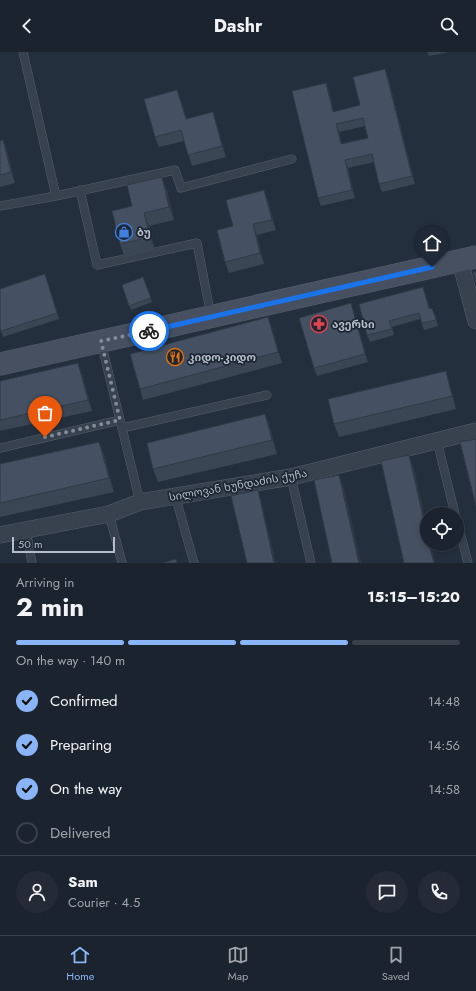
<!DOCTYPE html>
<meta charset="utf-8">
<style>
:root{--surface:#1b232e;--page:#242b36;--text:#f1f3f6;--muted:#a0a4aa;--line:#39404a;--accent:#8ab4f8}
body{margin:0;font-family:Jost,"Noto Sans Georgian",sans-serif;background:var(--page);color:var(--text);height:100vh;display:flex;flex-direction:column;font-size:15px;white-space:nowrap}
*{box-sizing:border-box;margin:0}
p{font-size:13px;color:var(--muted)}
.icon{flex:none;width:22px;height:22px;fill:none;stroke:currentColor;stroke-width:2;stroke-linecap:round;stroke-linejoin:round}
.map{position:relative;height:511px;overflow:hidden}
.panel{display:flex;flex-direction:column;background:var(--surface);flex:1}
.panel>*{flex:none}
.controls{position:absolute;left:420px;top:455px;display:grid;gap:8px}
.controls a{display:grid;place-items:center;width:44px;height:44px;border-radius:50%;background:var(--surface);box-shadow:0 2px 6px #0003,0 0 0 1px var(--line);font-size:20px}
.scale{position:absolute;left:12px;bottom:10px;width:103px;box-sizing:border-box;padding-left:4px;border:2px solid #b4bcc9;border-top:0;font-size:11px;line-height:14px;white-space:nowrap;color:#b4bcc9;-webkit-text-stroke:3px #1d2633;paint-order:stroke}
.pin{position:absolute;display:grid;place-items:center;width:34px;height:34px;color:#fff;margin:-41px -17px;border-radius:50% 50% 50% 0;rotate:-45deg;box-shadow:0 0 4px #0007}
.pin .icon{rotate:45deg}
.courier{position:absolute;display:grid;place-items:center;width:40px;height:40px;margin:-20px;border:3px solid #1a73e8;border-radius:50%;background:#fff;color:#222;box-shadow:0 1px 5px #0007}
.head em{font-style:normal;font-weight:700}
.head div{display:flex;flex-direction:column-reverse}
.head{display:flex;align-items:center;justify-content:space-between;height:68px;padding:0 16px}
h1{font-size:26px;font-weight:700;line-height:30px}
.bar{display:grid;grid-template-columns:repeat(4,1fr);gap:6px 4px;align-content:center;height:48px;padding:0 16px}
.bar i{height:5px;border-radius:3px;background:var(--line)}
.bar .active{background:var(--accent)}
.bar p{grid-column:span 4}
.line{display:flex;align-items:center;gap:10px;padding:0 16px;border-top:1px solid var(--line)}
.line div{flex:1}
.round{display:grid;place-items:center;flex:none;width:42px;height:42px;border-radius:21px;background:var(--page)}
ol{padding:0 16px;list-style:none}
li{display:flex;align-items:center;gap:12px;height:44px}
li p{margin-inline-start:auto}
li .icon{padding:4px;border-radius:50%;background:var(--accent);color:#111;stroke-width:4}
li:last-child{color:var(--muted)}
li i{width:22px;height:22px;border:2px solid var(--line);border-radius:50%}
header{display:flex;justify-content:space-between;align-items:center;height:52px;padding:0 16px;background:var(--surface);font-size:18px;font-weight:700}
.tab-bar{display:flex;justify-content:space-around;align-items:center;height:56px;border-top:1px solid var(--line);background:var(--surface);font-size:11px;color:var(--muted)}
.tab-bar a{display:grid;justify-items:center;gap:2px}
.tab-bar .active{color:var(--accent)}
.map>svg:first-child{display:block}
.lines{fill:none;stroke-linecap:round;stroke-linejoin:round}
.service-casing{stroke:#565f6c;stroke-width:9}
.minor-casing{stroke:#565f6c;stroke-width:17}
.secondary-casing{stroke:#565f6c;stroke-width:23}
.service{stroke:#38414e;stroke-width:8}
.minor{stroke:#38414e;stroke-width:16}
.secondary{stroke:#465061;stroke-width:22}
.wall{fill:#3b4654;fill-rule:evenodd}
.shaded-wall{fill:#303945}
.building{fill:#455162;stroke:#303945;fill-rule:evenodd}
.done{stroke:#828b98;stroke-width:4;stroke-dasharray:0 7.2}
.route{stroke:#1a73e8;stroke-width:5}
.labels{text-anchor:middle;stroke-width:3.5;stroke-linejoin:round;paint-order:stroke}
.poi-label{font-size:11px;font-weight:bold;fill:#b4bcc9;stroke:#1d2633;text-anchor:start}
.street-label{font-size:11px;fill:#b4bcc9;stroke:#1d2633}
</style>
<header><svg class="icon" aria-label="back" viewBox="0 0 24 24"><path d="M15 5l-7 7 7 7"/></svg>Dashr<svg class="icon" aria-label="search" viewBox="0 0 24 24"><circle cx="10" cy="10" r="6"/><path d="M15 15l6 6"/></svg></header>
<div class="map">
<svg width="476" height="511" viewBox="0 0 476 511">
<rect width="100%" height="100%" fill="#242f3e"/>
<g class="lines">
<g class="service-casing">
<path id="service" d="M23 0 56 144
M80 138 97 213 197 191 211 264
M0 154 56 144 175 118 181 136 292 107
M101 290 140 450
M122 376 267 343
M437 389 455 462
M0 396 120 368
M291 425 311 511
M175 443 194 511
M109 462 122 511
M457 468 468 511
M26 478 32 511"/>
</g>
<g class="minor-casing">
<path id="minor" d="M460 209 476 269
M0 483 109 462 140 450 291 425 476 379"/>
</g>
<g class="secondary-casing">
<path id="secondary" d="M0 312 476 205"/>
</g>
<use href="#service" class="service"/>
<use href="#minor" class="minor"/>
<use href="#secondary" class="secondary"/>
</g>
<path class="wall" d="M427 0H449L429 4Z
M388 25 415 132 382 140 379 132 374 110 348 116 355 146 321 154 318 146 326 31 329 39 334 60 360 53ZM365 74 368 86 342 92 339 80Z
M181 48 186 67 213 60 216 70 226 105 192 114 184 89 159 95 155 85Z
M3 88 7 99 15 131 0 135V89Z
M167 138 174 168 149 174 155 198 125 206 120 192 132 154Z
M268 149 276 178 257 183 264 212 229 221 225 210 233 174Z
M143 225 152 250 131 258 122 233Z
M47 229 59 267 3 285 0 276Z
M423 235 430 257 435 262 438 274 424 278 420 267 392 275 394 283 370 290 367 283Z
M351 251 353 259 368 310 317 324 314 316Z
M268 265 272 276 282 311 143 348 140 337Z
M82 322 92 359 0 379V329Z
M450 333 456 357 339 385 334 372Z
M265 362 270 376 277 402 158 430 153 417Z
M99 390 104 403 114 440 0 465V412Z"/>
<path class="shaded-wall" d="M385 17 388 25 415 132 412 124Z
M326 31 329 39 336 68 333 60Z
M177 38 181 48 190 78 186 67Z
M213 60 216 70 226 105 222 94Z
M336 72 339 80 344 100 341 92Z
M3 88 7 99 15 131 11 120Z
M345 108 348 116 355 146 352 138Z
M162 125 167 138 174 168 169 155Z
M264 138 268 149 276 178 272 168Z
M144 161 149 174 155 198 150 185Z
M253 172 257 183 264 212 260 201Z
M351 251 353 259 368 310 365 302Z
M268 265 272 276 282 311 278 300Z
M78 311 82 322 92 359 88 348Z
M446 319 450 333 456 357 452 344Z
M265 362 270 376 277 402 272 388Z
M99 390 104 403 114 440 109 426Z
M409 403 414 416 427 475V482Z
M339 423 344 436 361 511H359Z
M258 438 262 452 276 511H274Z
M429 492H431L435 511H434Z"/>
<path class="building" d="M385 17 412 124 379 132 372 102 345 108 352 138 318 146 292 39 326 31 333 60 360 53 353 25ZM363 66 368 86 341 92 336 72Z
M177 38 186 67 213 60 222 94 188 103 181 78 155 85 144 47Z
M3 88 11 120 0 123V89Z
M162 125 169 155 144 161 150 185 120 192 112 159 132 154 127 133Z
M264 138 272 168 253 172 260 201 225 210 217 178 233 174 226 148Z
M473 220H476V231Z
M45 222 57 261 1 279 0 276V237Z
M143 225 151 246 129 254 122 233Z
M423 235 429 257 432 256 436 268 422 271 419 261 389 269 392 277 367 283 359 252Z
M351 251 365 302 314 316 299 266Z
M268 265 278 300 140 337 130 302Z
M78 311 88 348 0 368V329Z
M446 319 452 344 334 372 328 347Z
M265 362 272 388 153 417 147 391Z
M476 387V454L460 390Z
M99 390 109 426 0 451V412Z
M409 403 427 482V492H429L434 511H404L381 409Z
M339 423 359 511H332L314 428Z
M258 438 274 511H247L231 444Z
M176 507 177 511H162Z"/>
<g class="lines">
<path class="done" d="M45 385 120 368 101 289 149 279"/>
<path class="route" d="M149 279 432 215"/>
</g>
<defs>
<g id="shop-ring" transform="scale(0.9)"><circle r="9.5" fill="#1d2633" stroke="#3f7fe0" stroke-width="1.5"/><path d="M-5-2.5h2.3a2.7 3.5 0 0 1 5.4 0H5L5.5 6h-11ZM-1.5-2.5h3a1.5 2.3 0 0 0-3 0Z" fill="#3f7fe0"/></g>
<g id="pharmacy-ring" transform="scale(0.9)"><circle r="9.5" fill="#1d2633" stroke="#e0444e" stroke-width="1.5"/><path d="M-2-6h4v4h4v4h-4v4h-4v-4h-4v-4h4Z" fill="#e0444e"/></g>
<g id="restaurant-ring" transform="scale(0.9)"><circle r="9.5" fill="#1d2633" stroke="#e8710a" stroke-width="1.5"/><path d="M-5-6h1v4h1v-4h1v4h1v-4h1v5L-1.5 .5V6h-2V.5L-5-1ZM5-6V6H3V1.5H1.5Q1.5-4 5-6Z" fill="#e8710a"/></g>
</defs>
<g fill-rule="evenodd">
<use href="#shop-ring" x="124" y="180"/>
<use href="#pharmacy-ring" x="319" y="272"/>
<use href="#restaurant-ring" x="175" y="305"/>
</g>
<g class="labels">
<g class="poi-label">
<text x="137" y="184">ბუ</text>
<text x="332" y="276">ავერსი</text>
<text x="188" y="309">კიდო-კიდო</text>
</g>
<g class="street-label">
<text transform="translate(238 433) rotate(-10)" y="4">სილოვან ხუნდაძის ქუჩა</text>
</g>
</g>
</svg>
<div class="controls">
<a><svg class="icon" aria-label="locate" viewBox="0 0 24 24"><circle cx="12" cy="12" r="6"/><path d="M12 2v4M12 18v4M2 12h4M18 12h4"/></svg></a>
</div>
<div class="scale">50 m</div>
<div class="pin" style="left:45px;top:385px;background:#ea580c"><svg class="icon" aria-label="bag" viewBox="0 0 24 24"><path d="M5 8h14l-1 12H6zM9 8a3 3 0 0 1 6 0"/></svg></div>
<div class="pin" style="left:432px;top:215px;background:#1f2937"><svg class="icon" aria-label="home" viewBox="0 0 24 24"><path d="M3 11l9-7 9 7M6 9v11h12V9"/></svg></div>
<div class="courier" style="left:149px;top:279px"><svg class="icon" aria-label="bike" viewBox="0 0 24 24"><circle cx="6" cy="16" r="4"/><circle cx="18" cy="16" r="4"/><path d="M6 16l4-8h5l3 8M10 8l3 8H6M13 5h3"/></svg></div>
</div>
<section class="panel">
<div class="head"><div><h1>2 min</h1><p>Arriving in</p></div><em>15:15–15:20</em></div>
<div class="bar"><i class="active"></i><i class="active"></i><i class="active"></i><i></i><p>On the way · 140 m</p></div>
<ol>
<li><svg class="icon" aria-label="check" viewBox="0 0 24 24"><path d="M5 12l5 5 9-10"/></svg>Confirmed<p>14:48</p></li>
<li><svg class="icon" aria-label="check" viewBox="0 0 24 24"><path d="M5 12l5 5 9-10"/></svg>Preparing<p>14:56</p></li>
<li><svg class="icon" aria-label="check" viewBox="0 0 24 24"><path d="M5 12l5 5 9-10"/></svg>On the way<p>14:58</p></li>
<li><i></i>Delivered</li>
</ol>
<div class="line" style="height:72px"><a class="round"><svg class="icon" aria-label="person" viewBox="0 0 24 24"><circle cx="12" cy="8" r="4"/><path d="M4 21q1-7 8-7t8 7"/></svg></a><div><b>Sam</b><p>Courier · 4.5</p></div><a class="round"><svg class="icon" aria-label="chat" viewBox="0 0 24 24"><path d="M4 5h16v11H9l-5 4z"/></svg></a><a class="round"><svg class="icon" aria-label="phone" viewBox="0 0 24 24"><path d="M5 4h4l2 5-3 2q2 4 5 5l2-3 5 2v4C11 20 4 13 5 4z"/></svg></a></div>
</section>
<nav class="tab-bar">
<a class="active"><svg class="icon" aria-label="home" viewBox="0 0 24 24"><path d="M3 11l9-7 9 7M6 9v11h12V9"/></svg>Home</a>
<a><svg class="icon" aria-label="map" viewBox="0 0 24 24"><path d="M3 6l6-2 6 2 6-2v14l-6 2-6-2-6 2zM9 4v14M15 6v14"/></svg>Map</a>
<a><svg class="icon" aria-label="saved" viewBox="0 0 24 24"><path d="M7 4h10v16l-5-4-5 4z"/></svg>Saved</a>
</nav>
